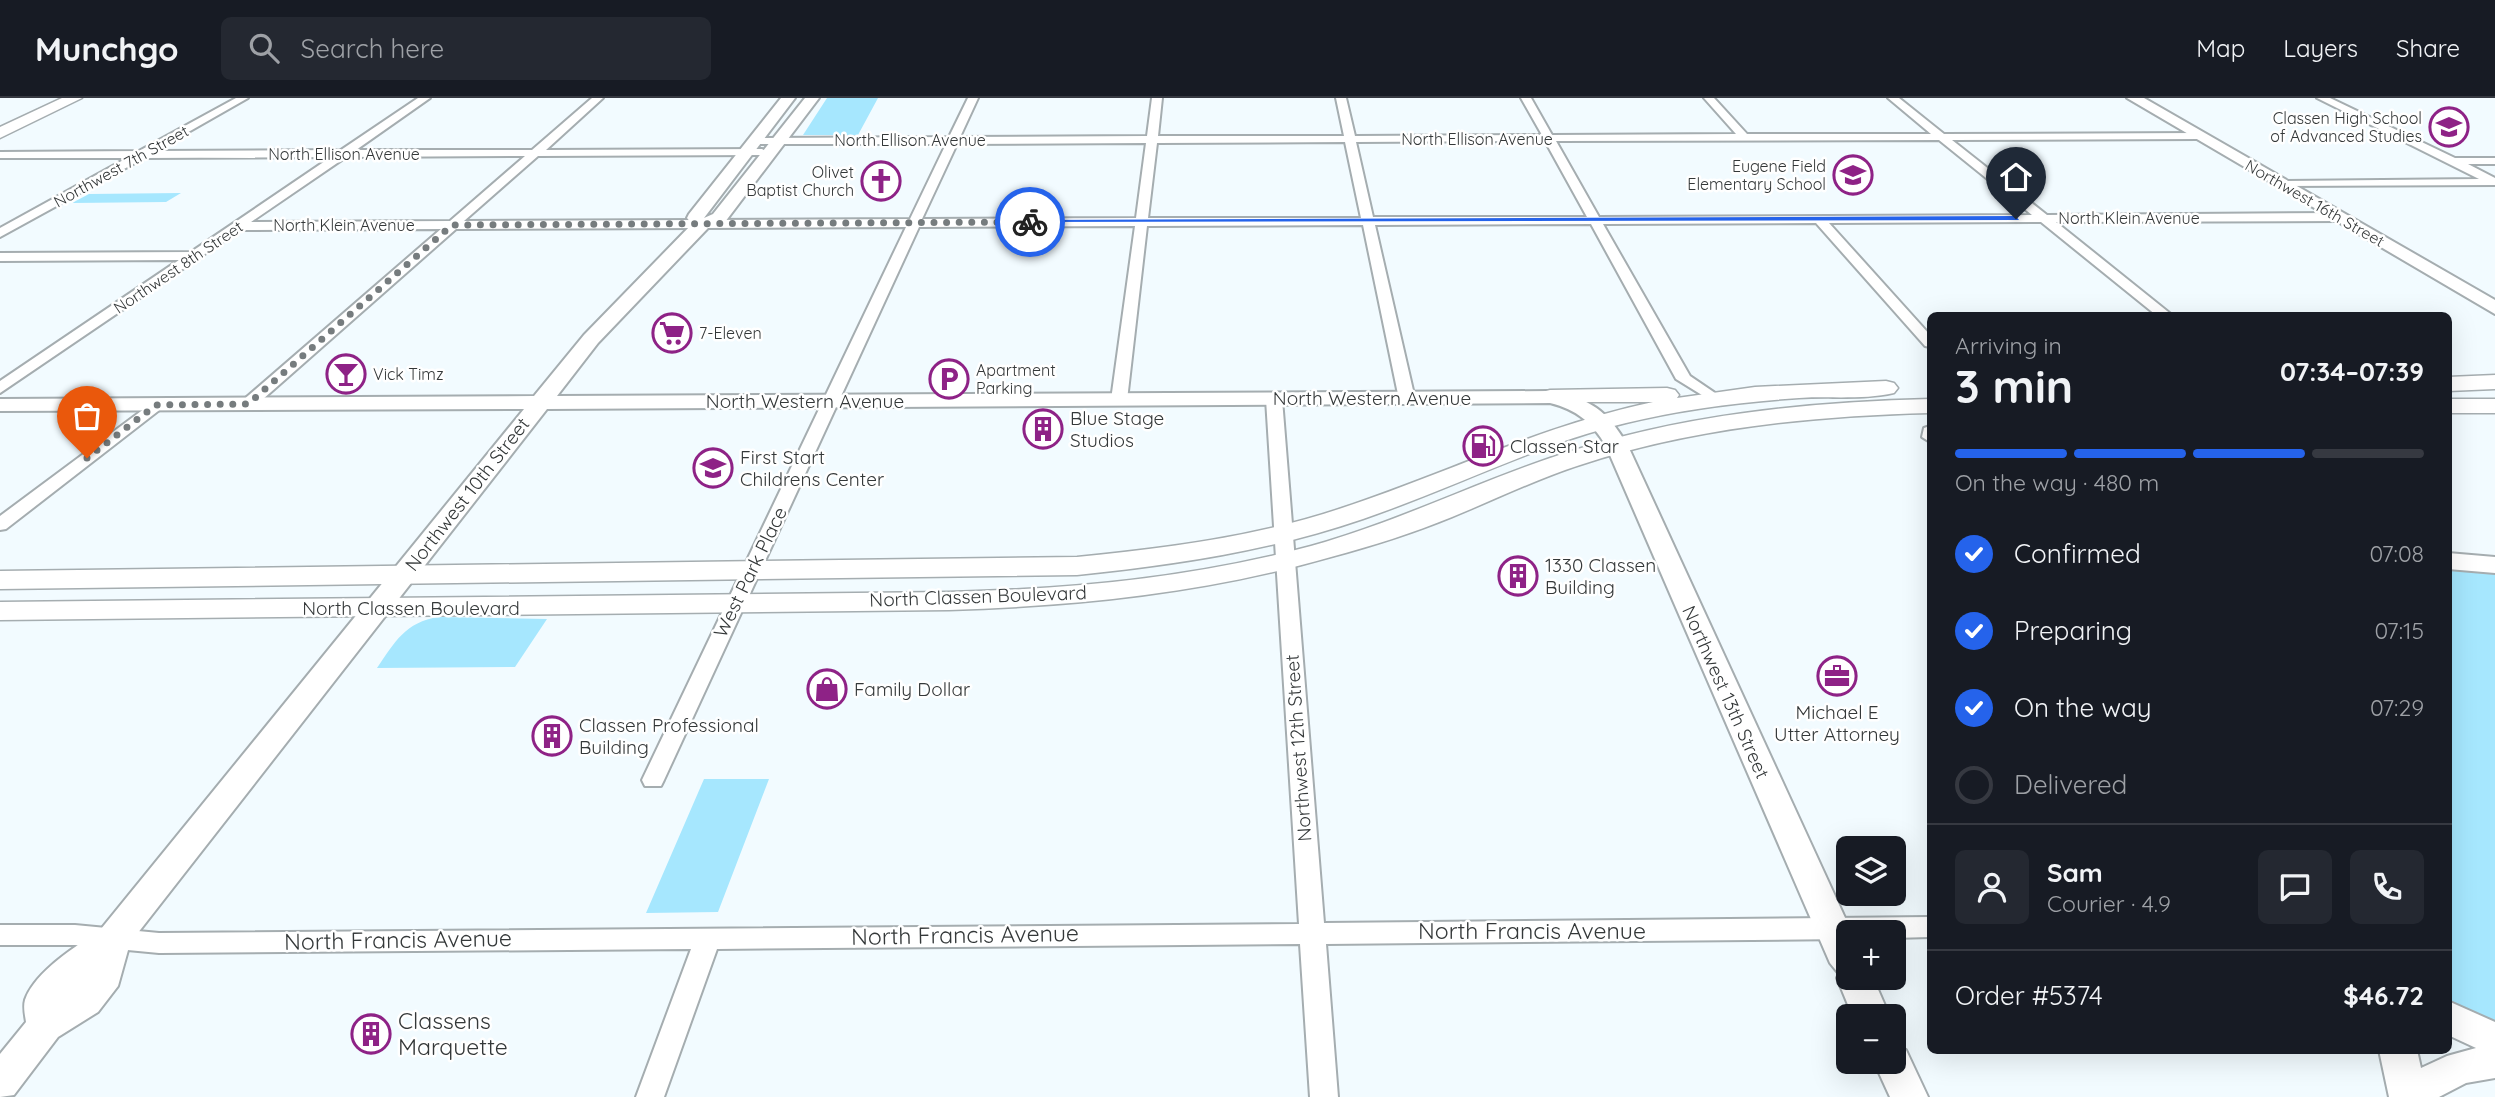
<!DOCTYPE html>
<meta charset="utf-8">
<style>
:root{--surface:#171b24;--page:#242831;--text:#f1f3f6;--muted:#9ea1a6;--line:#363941;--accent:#2563eb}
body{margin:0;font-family:Quicksand,sans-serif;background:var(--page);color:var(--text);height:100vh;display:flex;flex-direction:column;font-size:26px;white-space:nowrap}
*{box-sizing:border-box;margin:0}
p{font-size:23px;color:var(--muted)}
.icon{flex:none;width:38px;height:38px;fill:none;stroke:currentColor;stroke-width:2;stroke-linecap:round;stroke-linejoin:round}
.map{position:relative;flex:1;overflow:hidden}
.details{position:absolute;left:1927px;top:214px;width:525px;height:742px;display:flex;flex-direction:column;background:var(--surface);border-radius:10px;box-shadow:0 7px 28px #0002}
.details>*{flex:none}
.controls{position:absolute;left:1836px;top:738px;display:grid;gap:14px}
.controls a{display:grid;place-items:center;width:70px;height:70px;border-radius:10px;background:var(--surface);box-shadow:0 7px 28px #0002;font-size:35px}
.pin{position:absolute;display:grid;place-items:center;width:60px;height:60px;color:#fff;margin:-72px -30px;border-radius:50% 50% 50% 0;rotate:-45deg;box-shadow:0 0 7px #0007}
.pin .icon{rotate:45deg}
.courier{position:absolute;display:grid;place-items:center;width:70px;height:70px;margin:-35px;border:5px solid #2563eb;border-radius:50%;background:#fff;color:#222;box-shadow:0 2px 9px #0007}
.overview em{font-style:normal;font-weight:700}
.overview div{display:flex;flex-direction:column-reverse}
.overview{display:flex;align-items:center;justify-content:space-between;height:119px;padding:0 28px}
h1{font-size:46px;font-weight:700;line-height:52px}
.bar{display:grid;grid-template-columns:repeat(4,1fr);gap:10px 7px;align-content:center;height:84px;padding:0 28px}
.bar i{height:9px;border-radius:5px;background:var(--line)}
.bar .current{background:var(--accent)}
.bar p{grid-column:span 4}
.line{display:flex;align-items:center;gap:18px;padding:0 28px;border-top:2px solid var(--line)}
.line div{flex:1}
.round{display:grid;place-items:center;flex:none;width:74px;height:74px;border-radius:10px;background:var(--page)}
ol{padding:0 28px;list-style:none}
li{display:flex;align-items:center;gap:21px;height:77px}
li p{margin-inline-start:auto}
li .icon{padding:7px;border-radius:50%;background:var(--accent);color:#fff;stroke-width:4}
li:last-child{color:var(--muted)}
li i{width:38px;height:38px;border:4px solid var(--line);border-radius:50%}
header{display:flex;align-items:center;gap:42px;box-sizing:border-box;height:98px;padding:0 35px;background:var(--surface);border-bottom:2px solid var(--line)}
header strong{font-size:33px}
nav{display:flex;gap:38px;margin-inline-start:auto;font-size:24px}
.search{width:490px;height:63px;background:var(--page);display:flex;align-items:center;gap:18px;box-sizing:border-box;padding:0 24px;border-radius:10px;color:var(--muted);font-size:26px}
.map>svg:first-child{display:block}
.green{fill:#a6e7fe}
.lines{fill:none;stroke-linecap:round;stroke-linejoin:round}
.street-casing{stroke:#a5adb0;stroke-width:4}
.secondary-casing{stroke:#a5adb0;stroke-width:4}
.primary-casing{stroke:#a5adb0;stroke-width:3}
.street{fill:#fff;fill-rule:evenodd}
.secondary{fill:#fff;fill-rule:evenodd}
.primary{fill:#fff;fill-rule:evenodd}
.route{fill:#2563eb}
.done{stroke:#767c7e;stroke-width:7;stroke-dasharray:0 12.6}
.labels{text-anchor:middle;stroke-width:5;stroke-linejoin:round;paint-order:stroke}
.far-poi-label{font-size:16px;fill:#343839;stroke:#fff;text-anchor:end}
.far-street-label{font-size:16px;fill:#343839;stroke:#fff}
.street-label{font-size:19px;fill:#343839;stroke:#fff}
.poi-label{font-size:19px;fill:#343839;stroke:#fff;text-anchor:start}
.near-street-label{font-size:23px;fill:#343839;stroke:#fff}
.near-poi-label{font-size:23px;fill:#343839;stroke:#fff;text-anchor:start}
</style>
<header>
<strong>Munchgo</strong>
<div class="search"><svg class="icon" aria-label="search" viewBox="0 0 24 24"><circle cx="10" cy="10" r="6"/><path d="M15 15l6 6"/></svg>Search here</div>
<nav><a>Map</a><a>Layers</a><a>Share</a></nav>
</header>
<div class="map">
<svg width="2495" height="999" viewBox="0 0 2495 999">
<rect width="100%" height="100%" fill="#f2fbff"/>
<path class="green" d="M827 0H878L858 37H803Z
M181 95 166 104 72 105 89 96Z
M2448 470 2495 472V931L2448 908Z
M439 519 547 521 515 569 377 570C395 544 405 524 439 519Z
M704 681H769L718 814 646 815Z"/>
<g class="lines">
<g class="street-casing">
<path id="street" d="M236 0H248L155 53 341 52 418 0H430L356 52H532L592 0H603L546 52 762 51 767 54 762 57 538 58 464 123 910 121 946 46H755L750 43 755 40 949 39 968 0H978L960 39 1147 38 1152 0H1162L1158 38H1344L1336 0H1346L1355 38 1542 37 1521 0H1531L1552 37 1736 36 1704 0H1714L1747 36H1931L1888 0H1899L1944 36 2199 35 2204 38 2199 41 1952 42 2047 117 2339 115 2345 119 2339 123 2056 124 2172 217H2156L2041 124 1829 125 1930 237V249L1925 248 1816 125 1603 126 1690 278 1718 297 1710 302 1676 281 1591 126 1375 127 1415 301 1407 306 1399 301 1363 127 1147 128 1127 302 1119 307 1111 302 1135 128 919 129 664 682 661 688H645L642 682 906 129 456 131 254 309H242V303L441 131 240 132 0 295V283L179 162 0 163V155L191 154 331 59 144 60 0 139V130L127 60H0V54L139 53ZM1939 42 2032 117 1599 119 1556 43ZM1545 43 1587 119H1373L1356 44ZM1345 44 1361 120H1148L1157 45ZM1146 45 1136 120 922 121 957 46ZM525 58 450 123 251 124 346 59Z
M2317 0H2330L2455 60H2495V66H2468L2495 80V87L2277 88V84L2281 83 2479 81Z
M1274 296 1282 301 1324 825 1930 819V839L1894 840V835H1848V841L1326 846 1338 999H1310L1300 846 717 851 664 999H636L691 851 159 855 75 847H0V827H75L159 835 1299 826 1266 301Z
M156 302 162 304V310L6 431 0 432V418Z
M1930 328V344L1922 339 1924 330Z"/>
</g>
<g class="secondary-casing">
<path id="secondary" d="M781 0H795L704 120 713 116 805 0H819L725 124 708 130 598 245 557 298 1550 293C1592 302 1606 311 1628 348L1852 835H1848V880H1873L1890 919H1853L1837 880 1839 876 1830 865 1606 348C1592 324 1577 312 1550 305L547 311 130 845 118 888 98 914 58 939 14 997 0 999V956L26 924C25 917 23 909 25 902 35 873 77 848 101 831L524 311 0 313V301L534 298 584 237 692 126 687 120 689 116Z
M2127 0H2144L2495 202V216Z
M2448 455 2495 459V475L2448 471Z
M2448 903 2495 924V980L2466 985 2439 999H2389L2379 952H2417L2421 970 2447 958 2476 950 2448 937Z
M1894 948 1906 952 1928 999H1890L1874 964H1894Z"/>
</g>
<g class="primary-casing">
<path id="primary" d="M62 0H82L0 40V29Z
M2495 277V291L2448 293V279Z
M1886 283 1894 285 1898 290 1894 295C1865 302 1830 298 1799 300 1741 304 1683 311 1626 325 1535 347 1451 391 1363 421 1270 453 1174 467 1077 477L0 491V473L1077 459C1167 450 1256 439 1342 410 1447 375 1544 327 1653 304H1542L1538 299 1542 294 1550 292 1667 290 1675 292 1679 297 1677 300 1755 289Z
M1930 301V315C1812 318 1692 330 1580 367 1536 381 1494 402 1452 419 1413 435 1372 448 1331 459 1206 495 1079 508 949 512L0 522V504L949 494C1071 491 1192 480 1311 448 1397 424 1475 385 1559 357 1678 317 1805 304 1930 301Z
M2448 301H2495V315H2448Z"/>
</g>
<use href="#street" class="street"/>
<use href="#secondary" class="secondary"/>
<use href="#primary" class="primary"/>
</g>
<path class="route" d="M2016 118 2019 122 1026 124 1030 122Z"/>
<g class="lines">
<path class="done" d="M87 360 156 307 248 306 452 127 1030 124"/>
</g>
<defs>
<g id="school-ring" transform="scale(2.0125)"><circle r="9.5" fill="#fff" stroke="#8e2286" stroke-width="1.5"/><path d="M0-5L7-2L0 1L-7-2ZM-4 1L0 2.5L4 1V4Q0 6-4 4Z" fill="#8e2286"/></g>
<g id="church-ring" transform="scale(2.0125)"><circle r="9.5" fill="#fff" stroke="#8e2286" stroke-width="1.5"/><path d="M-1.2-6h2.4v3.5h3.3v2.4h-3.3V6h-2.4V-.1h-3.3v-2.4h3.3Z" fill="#8e2286"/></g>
<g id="supermarket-ring" transform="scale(2.0125)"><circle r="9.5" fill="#fff" stroke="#8e2286" stroke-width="1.5"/><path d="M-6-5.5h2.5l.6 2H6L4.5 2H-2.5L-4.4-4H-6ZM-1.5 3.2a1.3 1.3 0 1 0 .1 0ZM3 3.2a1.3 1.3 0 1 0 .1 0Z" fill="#8e2286"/></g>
<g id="bar-ring" transform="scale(2.0125)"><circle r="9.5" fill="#fff" stroke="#8e2286" stroke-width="1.5"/><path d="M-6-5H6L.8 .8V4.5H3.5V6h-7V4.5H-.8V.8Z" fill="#8e2286"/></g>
<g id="parking-ring" transform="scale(2.0125)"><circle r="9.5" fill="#fff" stroke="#8e2286" stroke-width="1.5"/><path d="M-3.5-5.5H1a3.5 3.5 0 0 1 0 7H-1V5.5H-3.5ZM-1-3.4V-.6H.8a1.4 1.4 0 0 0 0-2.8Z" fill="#8e2286"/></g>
<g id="building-ring" transform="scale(2.0125)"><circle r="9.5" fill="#fff" stroke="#8e2286" stroke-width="1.5"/><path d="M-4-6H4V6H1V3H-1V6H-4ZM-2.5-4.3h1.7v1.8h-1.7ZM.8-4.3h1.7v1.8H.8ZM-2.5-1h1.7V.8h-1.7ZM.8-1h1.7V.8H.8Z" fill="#8e2286"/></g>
<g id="fuel-ring" transform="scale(2.0125)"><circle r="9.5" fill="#fff" stroke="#8e2286" stroke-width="1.5"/><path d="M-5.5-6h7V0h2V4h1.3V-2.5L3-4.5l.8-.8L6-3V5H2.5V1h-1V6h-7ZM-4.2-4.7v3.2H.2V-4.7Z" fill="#8e2286"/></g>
<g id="office-ring" transform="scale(2.0125)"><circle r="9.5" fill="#fff" stroke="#8e2286" stroke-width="1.5"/><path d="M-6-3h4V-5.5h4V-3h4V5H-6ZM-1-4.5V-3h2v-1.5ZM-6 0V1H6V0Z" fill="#8e2286"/></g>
<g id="shop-ring" transform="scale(2.0125)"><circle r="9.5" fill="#fff" stroke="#8e2286" stroke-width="1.5"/><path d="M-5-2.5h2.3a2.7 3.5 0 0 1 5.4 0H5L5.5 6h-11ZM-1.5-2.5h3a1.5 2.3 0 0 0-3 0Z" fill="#8e2286"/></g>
</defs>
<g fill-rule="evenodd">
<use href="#school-ring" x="2449" y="29"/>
<use href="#school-ring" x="1853" y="77"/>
<use href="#church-ring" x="881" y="83"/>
<use href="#supermarket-ring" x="672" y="235"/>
<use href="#bar-ring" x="346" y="276"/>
<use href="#parking-ring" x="949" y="281"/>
<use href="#building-ring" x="1043" y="331"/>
<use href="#fuel-ring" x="1483" y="348"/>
<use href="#school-ring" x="713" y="370"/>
<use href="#building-ring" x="1518" y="478"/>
<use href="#office-ring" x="1837" y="578"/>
<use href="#shop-ring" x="827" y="591"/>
<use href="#building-ring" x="552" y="638"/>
<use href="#building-ring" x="371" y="936"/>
</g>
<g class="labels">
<g class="far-poi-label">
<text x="2422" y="26">Classen High School<tspan x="2422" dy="18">of Advanced Studies</tspan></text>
<text x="1826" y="74">Eugene Field<tspan x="1826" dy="18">Elementary School</tspan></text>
<text x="854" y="80">Olivet<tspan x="854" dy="18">Baptist Church</tspan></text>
<text x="699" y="241" text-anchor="start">7-Eleven</text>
<text x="976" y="278" text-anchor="start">Apartment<tspan x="976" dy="18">Parking</tspan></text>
<text x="373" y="282" text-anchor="start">Vick Timz</text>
</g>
<g class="far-street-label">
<text x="1477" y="47">North Ellison Avenue</text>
<text x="910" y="48">North Ellison Avenue</text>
<text x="344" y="62">North Ellison Avenue</text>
<text transform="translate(121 68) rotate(-29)" y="6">Northwest 7th Street</text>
<text transform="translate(2315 105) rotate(30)" y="6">Northwest 16th Street</text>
<text x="2129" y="126">North Klein Avenue</text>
<text x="344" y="133">North Klein Avenue</text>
<text transform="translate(178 169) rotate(-34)" y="6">Northwest 8th Street</text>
</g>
<g class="street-label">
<text x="1372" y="307">North Western Avenue</text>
<text x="805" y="310">North Western Avenue</text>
<text transform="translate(467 396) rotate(-52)" y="7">Northwest 10th Street</text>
<text transform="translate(750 474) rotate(-64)" y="7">West Park Place</text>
<text transform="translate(978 498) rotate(-2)" y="7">North Classen Boulevard</text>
<text x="411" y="517">North Classen Boulevard</text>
<text transform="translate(1726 594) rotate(66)" y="7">Northwest 13th Street</text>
<text transform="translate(1298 650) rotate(-94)" y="7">Northwest 12th Street</text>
</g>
<g class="poi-label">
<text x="1070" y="327">Blue Stage<tspan x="1070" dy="22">Studios</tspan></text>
<text x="1510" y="355">Classen Star</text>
<text x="740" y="366">First Start<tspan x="740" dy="22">Childrens Center</tspan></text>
<text x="1545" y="474">1330 Classen<tspan x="1545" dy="22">Building</tspan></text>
<text x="854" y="598">Family Dollar</text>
<text x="1837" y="621" text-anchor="middle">Michael E<tspan x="1837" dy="22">Utter Attorney</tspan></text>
<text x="579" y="634">Classen Professional<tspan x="579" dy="22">Building</tspan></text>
</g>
<g class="near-street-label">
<text x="1532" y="841">North Francis Avenue</text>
<text transform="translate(965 837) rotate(-1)" y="8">North Francis Avenue</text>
<text transform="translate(398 842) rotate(-1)" y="8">North Francis Avenue</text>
</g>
<g class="near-poi-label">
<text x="398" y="931">Classens<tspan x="398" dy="26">Marquette</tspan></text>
</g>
</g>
</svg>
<div class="controls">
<a><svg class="icon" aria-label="layers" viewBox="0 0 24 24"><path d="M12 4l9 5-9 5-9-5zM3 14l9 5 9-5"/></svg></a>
<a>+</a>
<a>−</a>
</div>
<div class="pin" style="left:87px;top:360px;background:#ea580c"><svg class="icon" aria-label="bag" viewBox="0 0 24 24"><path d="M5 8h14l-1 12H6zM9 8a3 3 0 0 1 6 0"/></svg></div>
<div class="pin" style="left:2016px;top:121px;background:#1f2937"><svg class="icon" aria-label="home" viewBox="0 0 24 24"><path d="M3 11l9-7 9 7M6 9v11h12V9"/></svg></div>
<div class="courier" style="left:1030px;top:124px"><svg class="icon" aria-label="bike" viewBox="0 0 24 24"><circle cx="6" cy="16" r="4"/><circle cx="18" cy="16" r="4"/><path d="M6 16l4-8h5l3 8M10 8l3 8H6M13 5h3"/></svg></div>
<section class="details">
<div class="overview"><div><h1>3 min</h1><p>Arriving in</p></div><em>07:34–07:39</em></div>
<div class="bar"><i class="current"></i><i class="current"></i><i class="current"></i><i></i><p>On the way · 480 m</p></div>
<ol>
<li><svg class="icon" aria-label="check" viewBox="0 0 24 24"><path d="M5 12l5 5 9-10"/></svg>Confirmed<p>07:08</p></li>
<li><svg class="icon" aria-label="check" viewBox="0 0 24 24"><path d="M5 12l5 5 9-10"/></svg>Preparing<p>07:15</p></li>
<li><svg class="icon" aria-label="check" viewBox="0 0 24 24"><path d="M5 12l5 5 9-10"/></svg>On the way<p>07:29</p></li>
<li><i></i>Delivered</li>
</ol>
<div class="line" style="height:126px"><a class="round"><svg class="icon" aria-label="person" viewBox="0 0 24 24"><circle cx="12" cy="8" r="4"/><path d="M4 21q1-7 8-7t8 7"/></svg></a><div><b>Sam</b><p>Courier · 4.9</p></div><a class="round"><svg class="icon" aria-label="chat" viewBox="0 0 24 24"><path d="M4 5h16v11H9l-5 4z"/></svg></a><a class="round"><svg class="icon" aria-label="phone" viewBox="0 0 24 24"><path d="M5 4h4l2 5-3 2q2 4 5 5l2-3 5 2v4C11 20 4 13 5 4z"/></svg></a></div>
<div class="line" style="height:91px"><div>Order #5374</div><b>$46.72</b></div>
</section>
</div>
